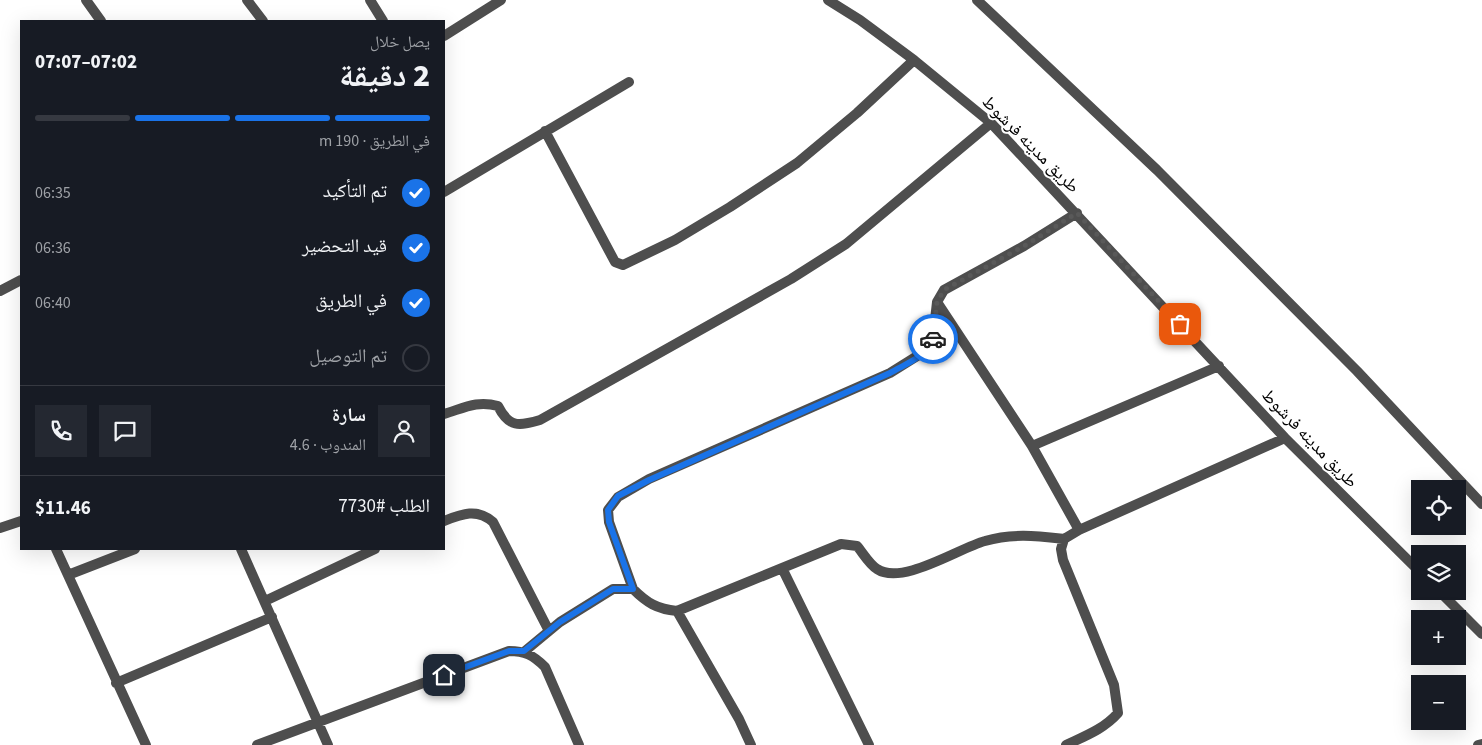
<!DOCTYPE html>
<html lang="ar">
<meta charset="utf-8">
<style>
:root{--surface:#171b24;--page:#242831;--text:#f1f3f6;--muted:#9ea1a6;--line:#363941;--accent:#1a73e8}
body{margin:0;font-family:"Source Sans 3","Noto Naskh Arabic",sans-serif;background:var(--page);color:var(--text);direction:rtl;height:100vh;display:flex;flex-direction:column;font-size:19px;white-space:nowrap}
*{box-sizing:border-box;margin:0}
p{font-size:16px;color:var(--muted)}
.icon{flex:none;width:28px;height:28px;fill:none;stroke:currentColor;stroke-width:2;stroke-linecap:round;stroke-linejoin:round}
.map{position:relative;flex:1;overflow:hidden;direction:ltr}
.sheet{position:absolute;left:20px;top:20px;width:425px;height:530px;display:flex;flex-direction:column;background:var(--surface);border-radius:0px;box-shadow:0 5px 20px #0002;direction:rtl}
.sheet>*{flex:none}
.buttons{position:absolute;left:1411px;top:480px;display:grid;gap:10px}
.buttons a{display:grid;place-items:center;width:55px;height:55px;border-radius:0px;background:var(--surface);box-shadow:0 5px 20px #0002;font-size:25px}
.pin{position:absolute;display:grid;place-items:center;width:42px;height:42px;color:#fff;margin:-21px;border-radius:10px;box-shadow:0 2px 8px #0006}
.courier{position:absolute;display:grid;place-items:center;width:50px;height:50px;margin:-25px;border:4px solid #1a73e8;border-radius:50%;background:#fff;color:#222;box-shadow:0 1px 6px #0007}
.head em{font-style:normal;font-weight:800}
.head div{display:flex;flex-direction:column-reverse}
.head{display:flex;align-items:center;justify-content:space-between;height:85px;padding:0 15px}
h1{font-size:32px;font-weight:800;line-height:38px}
.bar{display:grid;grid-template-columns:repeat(4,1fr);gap:8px 5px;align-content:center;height:60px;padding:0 15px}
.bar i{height:6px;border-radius:4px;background:var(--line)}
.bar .selected{background:var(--accent)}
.bar p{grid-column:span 4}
.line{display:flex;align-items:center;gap:12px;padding:0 15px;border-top:1px solid var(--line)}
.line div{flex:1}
.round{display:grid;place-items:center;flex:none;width:52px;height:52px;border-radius:0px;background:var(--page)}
ol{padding:0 15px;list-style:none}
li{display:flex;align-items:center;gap:15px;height:55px}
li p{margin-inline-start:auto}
li .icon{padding:5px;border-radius:50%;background:var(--accent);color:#fff;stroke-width:4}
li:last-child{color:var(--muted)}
li i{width:28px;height:28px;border:2px solid var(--line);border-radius:50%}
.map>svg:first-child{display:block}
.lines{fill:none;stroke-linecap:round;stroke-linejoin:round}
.street{stroke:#4e4e4e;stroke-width:10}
.done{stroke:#595959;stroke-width:5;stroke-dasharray:0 9}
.route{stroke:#1a73e8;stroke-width:6}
.labels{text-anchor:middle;stroke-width:4;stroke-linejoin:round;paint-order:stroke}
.street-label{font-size:18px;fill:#000;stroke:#fff}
</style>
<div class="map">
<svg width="1482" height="745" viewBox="0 0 1482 745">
<rect width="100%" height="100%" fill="#fff"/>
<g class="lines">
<path class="street" d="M86 0 101 21
M247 0 263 21
M370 0 383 21
M828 0 860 20 914 60 991 123 1285 438 1420 572
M977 0 1157 170 1357 371 1482 504
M444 36 501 0
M545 131 615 262 623 265 675 240 730 207 797 163 857 113 914 60
M444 192 629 82
M0 291 21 280
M937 302 1032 446 1079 530
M444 414C464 408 477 400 498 406 509 428 519 426 540 420L791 279 846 244 991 123
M1032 446 1219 366
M444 521C462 514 477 508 493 522L549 631
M0 528 21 521
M56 549 146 745
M241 549 328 745
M782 568 869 745
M68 575 135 549
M633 589 609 522 608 510 618 497 649 479 890 373 930 348 933 338 937 302 944 290 1024 246 1077 213
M1439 591 1482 634
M265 601 375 549
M677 611 739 719 751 745
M525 651 560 622 613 589H633C647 603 657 609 677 611L841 544 857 546C863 553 869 564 877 569 902 586 959 548 985 541 1012 533 1037 536 1064 539
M116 683 272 617
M257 745 509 651C525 651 533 655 545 667L579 745
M1066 745C1085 736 1104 729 1118 713L1114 685 1063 560 1061 549 1064 539 1079 530 1285 438
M1478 745 1482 744"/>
</g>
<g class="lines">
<path class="done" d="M933 339 937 302 944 290 1024 246 1077 213 1180 324"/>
<path class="route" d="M444 675 509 651H524L560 622 613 589H633L609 522 608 510 618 496 649 480 890 373C905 364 927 357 933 339"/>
</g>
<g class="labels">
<g class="street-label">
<text transform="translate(1031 144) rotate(45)" y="6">طريق مدينه فرشوط</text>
<text transform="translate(1310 438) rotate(46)" y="6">طريق مدينه فرشوط</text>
</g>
</g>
</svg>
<div class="buttons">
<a><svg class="icon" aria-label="locate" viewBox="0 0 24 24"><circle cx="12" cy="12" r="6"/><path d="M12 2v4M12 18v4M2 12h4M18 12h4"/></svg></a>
<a><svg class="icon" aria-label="layers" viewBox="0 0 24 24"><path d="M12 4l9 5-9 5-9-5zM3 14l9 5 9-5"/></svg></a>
<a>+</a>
<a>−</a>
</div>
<div class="pin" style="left:1180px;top:324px;background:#ea580c"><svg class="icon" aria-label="bag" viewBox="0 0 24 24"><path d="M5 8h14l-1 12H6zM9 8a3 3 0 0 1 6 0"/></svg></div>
<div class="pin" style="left:444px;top:675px;background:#1f2937"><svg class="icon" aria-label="home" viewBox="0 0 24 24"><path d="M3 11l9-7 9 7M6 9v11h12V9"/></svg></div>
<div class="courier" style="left:933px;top:339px"><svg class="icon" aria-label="car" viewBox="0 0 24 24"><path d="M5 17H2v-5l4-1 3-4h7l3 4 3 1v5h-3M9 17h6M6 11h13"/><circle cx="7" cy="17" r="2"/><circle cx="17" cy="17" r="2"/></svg></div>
<section class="sheet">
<div class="head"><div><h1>2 دقيقة</h1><p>يصل خلال</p></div><em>07:02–07:07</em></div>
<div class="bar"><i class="selected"></i><i class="selected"></i><i class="selected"></i><i></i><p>في الطريق · 190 m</p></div>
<ol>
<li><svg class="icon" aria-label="check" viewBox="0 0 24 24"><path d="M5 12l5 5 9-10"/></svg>تم التأكيد<p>06:35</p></li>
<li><svg class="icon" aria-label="check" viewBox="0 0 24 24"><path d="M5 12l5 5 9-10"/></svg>قيد التحضير<p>06:36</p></li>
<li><svg class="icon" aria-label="check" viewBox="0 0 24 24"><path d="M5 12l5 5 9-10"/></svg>في الطريق<p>06:40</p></li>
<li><i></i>تم التوصيل</li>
</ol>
<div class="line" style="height:90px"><a class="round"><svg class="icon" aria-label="person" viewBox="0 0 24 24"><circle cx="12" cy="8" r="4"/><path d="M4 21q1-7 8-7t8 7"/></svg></a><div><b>سارة</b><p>المندوب · 4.6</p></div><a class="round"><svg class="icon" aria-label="chat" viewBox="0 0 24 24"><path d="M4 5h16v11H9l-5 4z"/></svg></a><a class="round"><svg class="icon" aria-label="phone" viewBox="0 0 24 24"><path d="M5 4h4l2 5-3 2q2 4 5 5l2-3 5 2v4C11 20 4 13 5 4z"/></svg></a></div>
<div class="line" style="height:65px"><div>الطلب #7730</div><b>$11.46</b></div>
</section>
</div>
